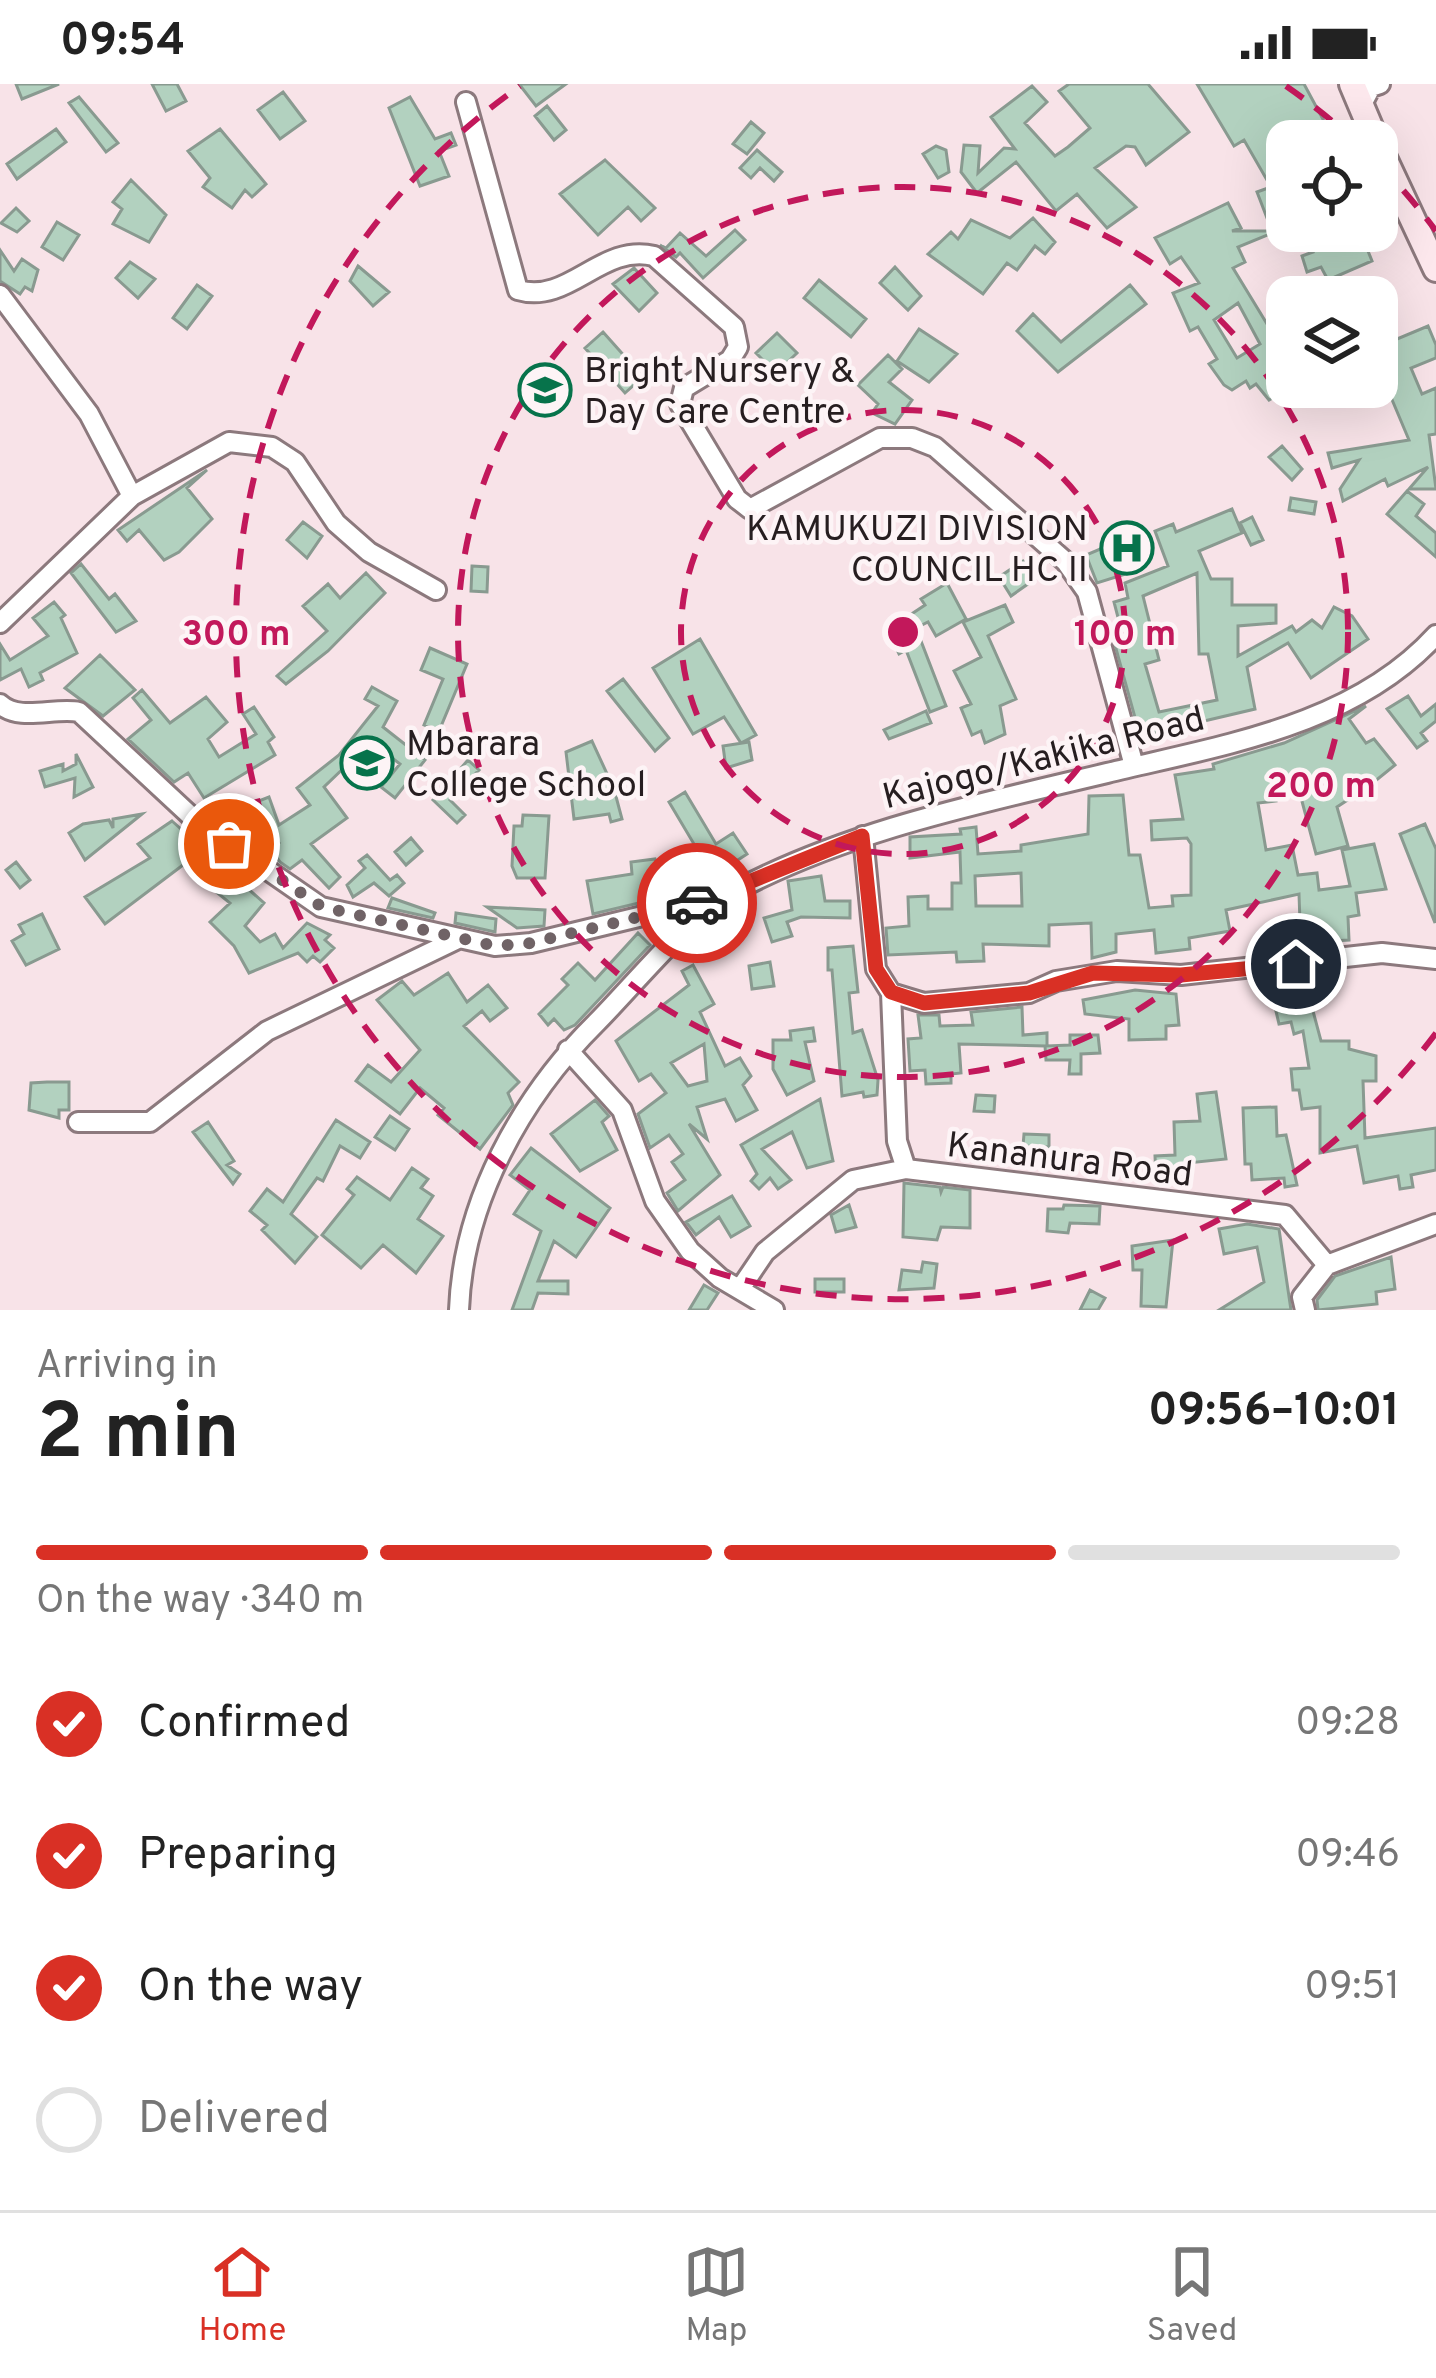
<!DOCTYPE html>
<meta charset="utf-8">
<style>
:root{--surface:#fff;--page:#f6f6f6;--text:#222;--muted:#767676;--line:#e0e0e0;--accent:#d93025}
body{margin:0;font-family:Overpass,sans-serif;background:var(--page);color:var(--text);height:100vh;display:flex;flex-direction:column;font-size:45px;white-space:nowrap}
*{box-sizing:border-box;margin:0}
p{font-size:39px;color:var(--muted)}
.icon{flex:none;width:66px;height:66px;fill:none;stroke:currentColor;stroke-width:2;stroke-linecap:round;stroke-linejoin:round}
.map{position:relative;height:1226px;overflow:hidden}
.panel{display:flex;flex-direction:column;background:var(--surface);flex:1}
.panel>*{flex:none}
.tools{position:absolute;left:1266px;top:36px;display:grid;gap:24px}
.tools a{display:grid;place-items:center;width:132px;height:132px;border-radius:24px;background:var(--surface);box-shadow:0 12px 48px #0002;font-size:60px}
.pin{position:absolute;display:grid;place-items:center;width:102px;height:102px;color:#fff;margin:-51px;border:6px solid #fff;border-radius:50%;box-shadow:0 3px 12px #0007}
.courier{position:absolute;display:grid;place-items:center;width:120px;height:120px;margin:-60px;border:9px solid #d93025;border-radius:50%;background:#fff;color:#222;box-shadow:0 3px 15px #0007}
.summary em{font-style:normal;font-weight:700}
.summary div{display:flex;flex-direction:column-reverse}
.summary{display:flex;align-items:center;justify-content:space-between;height:204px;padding:0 36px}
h1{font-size:78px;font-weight:700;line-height:90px}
.bar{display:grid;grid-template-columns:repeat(4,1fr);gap:18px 12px;align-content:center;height:144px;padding:0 36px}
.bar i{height:15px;border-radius:9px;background:var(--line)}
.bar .on{background:var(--accent)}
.bar p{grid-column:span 4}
ol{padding:0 36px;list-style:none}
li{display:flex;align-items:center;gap:36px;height:132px}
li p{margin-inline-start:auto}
li .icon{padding:12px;border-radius:50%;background:var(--accent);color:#fff;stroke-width:4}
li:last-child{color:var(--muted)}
li i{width:66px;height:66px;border:6px solid var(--line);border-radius:50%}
.status{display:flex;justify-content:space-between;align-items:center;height:84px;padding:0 60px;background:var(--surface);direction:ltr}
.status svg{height:33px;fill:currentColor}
.tabs{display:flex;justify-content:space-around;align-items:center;height:168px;border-top:3px solid var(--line);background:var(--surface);font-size:33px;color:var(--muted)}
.tabs a{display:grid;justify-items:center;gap:6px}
.tabs .on{color:var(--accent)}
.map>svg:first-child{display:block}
.building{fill:#b2d1bf;stroke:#899a90;stroke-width:3;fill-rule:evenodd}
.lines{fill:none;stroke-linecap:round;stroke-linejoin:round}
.street-casing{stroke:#8c797d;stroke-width:24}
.secondary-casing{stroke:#8c797d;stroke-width:30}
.street{stroke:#fff;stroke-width:18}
.secondary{stroke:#fde8ed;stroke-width:24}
.done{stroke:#706366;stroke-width:12;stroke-dasharray:0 21.6}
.route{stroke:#d93025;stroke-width:15}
.ring{fill:none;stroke:#c2185b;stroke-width:6;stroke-dasharray:21 15}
.labels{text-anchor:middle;stroke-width:9;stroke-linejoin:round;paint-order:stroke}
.poi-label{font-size:36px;fill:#261e20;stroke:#fdf4f6;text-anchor:start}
.street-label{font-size:36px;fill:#261e20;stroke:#fdf4f6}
.centre{fill:#c2185b;stroke:#fdf4f6;stroke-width:6}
.ring-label{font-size:36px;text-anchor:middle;font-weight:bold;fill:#c2185b;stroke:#fdf4f6;stroke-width:9;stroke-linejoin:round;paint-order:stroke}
</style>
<div class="status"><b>09:54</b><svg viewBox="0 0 49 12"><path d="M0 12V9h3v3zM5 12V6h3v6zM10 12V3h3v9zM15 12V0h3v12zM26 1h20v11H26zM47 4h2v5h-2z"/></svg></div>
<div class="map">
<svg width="1436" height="1226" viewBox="0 0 1436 1226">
<rect width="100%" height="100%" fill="#f8e3e8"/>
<path class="building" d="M16 0H59L22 15Z
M152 0H177L186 17 166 27Z
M519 0H566L536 22Z
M1069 0H1148L1189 48 1146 81 1135 63 1126 62 1095 84 1136 123 1107 144 1077 110 1056 127 1016 78 977 109 961 88 964 61 980 62 978 89 1004 64 1015 65 991 33 1032 2 1047 18 1025 39 1055 72 1068 63 1090 44 1059 7Z
M1197 0H1304L1332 52 1287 57V104L1276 107 1282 128 1267 134 1257 108 1271 103 1244 56 1234 62Z
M283 8 305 37 280 55 258 26Z
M79 13 118 59 106 68 69 19Z
M410 13 435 55 451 49 456 61 439 67 449 92 420 102 389 24Z
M547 22 566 46 554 56 535 32Z
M751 38 764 49 747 70 733 60Z
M56 45 66 58 17 95 7 80Z
M220 45 266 100 252 113 245 106 232 124 203 103 210 94 188 67Z
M936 62 946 66 949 88 938 94 923 70Z
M757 66 782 88 774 97 760 84 751 94 740 84Z
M605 76 655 124 641 137 628 123 598 151 560 110Z
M131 96 166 131 149 158 113 140 122 125 113 118Z
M1228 119 1241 144 1232 147H1277L1238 163 1245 178 1233 184 1278 258 1287 252V305L1269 316 1256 300 1250 304 1246 297 1232 306 1224 301 1209 280 1217 275 1198 243 1190 247 1173 209 1199 199 1181 173 1170 180 1155 154ZM1238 219 1260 260 1237 274 1214 236Z
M16 124 29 137 17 148 1 139Z
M1033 134 1055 158 1045 170 1035 162 1017 186 1007 179 983 210 928 170 951 148 958 155 971 136 1010 154Z
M57 138 79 151 63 176 42 163Z
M735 146 745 156 703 194 680 169 676 173 660 161 666 164 680 149 706 172Z
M1305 147H1346L1351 163 1364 157 1372 177 1328 196 1321 183 1307 188 1302 172 1313 168Z
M0 166 14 187 22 175 38 186 32 207 25 203 20 210 0 197Z
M130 178 155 195 138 214 116 194Z
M358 182 389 208 373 222 350 197Z
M895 183 921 212 908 226 880 199Z
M634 184 657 209 639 227 613 200Z
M819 196 866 235 851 253 804 214Z
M197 201 212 212 187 245 173 234Z
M1130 201 1146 220 1058 288 1017 247 1033 230 1061 258Z
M1377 228 1390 258 1428 242 1436 261V274L1411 284 1422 310 1436 304V350L1429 351 1436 405H1409L1428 383 1388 402 1385 395 1343 417 1340 405 1359 376 1332 384 1328 369 1409 356 1377 280Z
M919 245 957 270 929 298 897 277Z
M603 248 643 293 625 309 585 264Z
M777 249 797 269 776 289 756 269Z
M888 271 902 285 889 298 912 316 895 340 872 329 878 320 858 301Z
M1282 362 1302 385 1292 396 1269 373Z
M207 386 187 404 212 435 179 468 164 476 139 446 127 457 118 446Z
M1407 407 1424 420 1416 432 1436 449V473L1387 430Z
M1291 414 1316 418 1314 430 1289 426Z
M1232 425 1242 449 1199 467 1211 495H1232V521H1276V539L1238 542V572L1292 542 1296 548 1312 536 1322 544 1334 523 1352 532 1368 555 1311 594 1288 559 1247 583 1255 625 1153 649 1156 655 1142 659 1110 543 1120 541 1114 518 1128 514 1125 499 1168 482 1155 447 1173 440 1176 448ZM1197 489 1199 570H1208L1217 616 1159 628 1145 580 1159 576 1143 512Z
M1252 433 1263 456 1251 461 1240 439Z
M303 438 322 452 307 474 287 456Z
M1105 463 1111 477 1127 470 1132 488 1097 499 1086 471Z
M1023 477 1035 495 1011 512 999 493Z
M81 480 109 515 115 510 136 537 116 548 71 489Z
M472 482 488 483 487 508 471 507Z
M366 489 385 509 328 567 286 600 277 592 327 547 303 522 328 500 340 514Z
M947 499 966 535 936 552 928 538 916 544 946 622 930 628 906 566 899 570 891 553 909 544 904 535 925 521 921 515Z
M54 518 65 531 61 534 77 569 40 589 43 596 29 603 21 585 0 596V560L10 576 48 552 33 534Z
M1005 521 1013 538 988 552 1016 615 1000 622 1005 650 985 659 981 647 972 651 961 624 971 620 954 587 981 573 963 538Z
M700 555 756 651 741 659 724 633 693 650 653 584Z
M430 564 467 580 439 647 424 641 443 595 421 586Z
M100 571 135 606 103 632 65 604Z
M623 595 669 654 655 667 607 607Z
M372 603 397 617 383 643 425 676 395 714 381 703 400 680 374 660 356 683 350 678 324 703 347 734 311 760 340 793 329 804 302 776 290 785 280 778 272 767 279 759 251 720 269 713 279 741 310 721 297 704 339 671 378 622 365 615Z
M142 606 170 639 206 613 227 638 208 655 219 673 256 650 243 630 254 623 274 653 268 658 275 671 204 714 188 689 174 698 128 655 151 636 133 614Z
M1408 612 1421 632 1436 620V637L1421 649 1427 657 1417 664 1387 625Z
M1366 622 1349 635 1366 659 1374 655 1395 681 1374 698 1371 693 1372 700 1337 723 1348 762 1316 770 1295 691 1273 698 1276 717 1258 719 1266 766 1292 761 1298 791 1317 789 1319 806 1350 802 1342 766 1374 760 1386 805 1356 809 1359 831 1348 833 1349 856 1275 860V845L1300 838 1299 810 1226 826 1230 847 1189 854 1190 865 1156 869 1154 846 1116 850V868L1092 874 1091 839 1049 841V862L983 860 984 877 957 878 956 868 888 871 886 844 909 842 908 813 928 812V825H952V799H961L960 768 910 774V753L961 750 960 745 976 743 978 770 1021 767V761L1088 750 1089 712 1123 711 1129 771H1140L1149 824 1173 822 1172 812 1191 811V760L1187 754 1152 756 1151 737 1183 735 1175 691 1214 685 1213 680 1284 659ZM1021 789 1022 822H976L975 792Z
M926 627 931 639 889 655 884 646Z
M592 657 614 705 622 735 611 738 609 730 574 735 566 668Z
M749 658 752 676 726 684 723 662Z
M76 670 93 703 74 713 75 694 45 703 40 687 63 680V687L76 680Z
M468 676 479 686 450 716 465 731 457 739 433 716Z
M685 708 716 760 733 749 747 770 713 792 669 718Z
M142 730 85 776 69 749 83 740 109 736 113 744V735Z
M523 731 549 732 545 794H517L512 782 514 742H522Z
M172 737 264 819 245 842 260 858 275 850 283 864 307 839 330 851 325 856 334 864 320 878 313 872 307 878 298 869 249 889 234 862 210 838 230 819 183 781 105 840 85 813 150 774 138 760Z
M1425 740 1436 765 1435 839 1400 750Z
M411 754 422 767 406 781 395 768Z
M367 771 390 796 397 791 404 799 389 812 374 799 353 813 347 801 365 784 359 777Z
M655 775 668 812 593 830 587 797 632 790 631 778Z
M16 778 30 796 20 804 6 786Z
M821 792 825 817H850V834L801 833 787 838 792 852 772 858 764 834 792 826 788 797Z
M392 814 435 829 433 834 388 824Z
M487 823 545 826 544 842 517 844Z
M456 829 496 835 495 848 455 839Z
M42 830 59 865 26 881 12 857 24 850 19 841Z
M638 849 650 861 575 941 564 946 554 935 548 941 539 930 568 901 562 895 578 879 595 896Z
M853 862 858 908 849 909 853 949 862 946 878 996 877 1011 864 1013 863 1008 842 1012 832 886H828V864Z
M770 878 774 902 752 905 749 882Z
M693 881 714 920 700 928 725 982 740 974 751 992 743 1001 757 1026 736 1037 725 1015 697 1023 707 1055 689 1040 720 1091 678 1127 667 1109 685 1096 672 1078 683 1070 669 1051 650 1064 638 1030 666 1009 651 990 639 997 616 957 689 901 682 887ZM704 960 707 997 688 1002 671 979Z
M448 889 467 918 488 901 507 924 490 937 482 927 464 942 519 998 508 1009 513 1021 480 1065 438 1031 444 1024 420 1004 400 1030 356 997 368 981 391 998 420 966 377 916 402 897 414 911Z
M1289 894 1292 903 1325 894 1329 907 1309 912 1321 957H1349V965L1376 972V997H1363L1365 1054 1436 1044V1086L1411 1091 1413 1103 1400 1105 1398 1092 1364 1099 1357 1062 1320 1069V1023L1302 1025 1299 1006H1293L1291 985 1309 984 1303 947 1294 950 1291 938 1279 940 1275 923 1283 921 1277 897Z
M1135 906 1176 910 1179 941 1166 942V955L1129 956V935L1085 930 1083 916Z
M1022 923 1023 951 1047 949V962L1070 961V951H1098L1100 969 1081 970V990H1069L1070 976H1046L1045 962 959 960 961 989 951 990V999L926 1000 925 986 910 987 908 955 921 954 918 931H939L940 942 973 941 971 928Z
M813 944 815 957 805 958 814 997 787 1011 773 985V956H791L790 947Z
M47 998H69V1026H59V1034L29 1026 31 999Z
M1216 1008 1226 1075 1187 1079V1092L1156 1093 1155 1072 1175 1071 1174 1038 1200 1037 1197 1010Z
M976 1011 995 1012 994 1028 974 1027Z
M820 1015 833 1077 807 1084 792 1048 762 1065 791 1096 778 1105 770 1094 759 1105 751 1097 757 1090 741 1061Z
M595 1016 609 1032 602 1038 617 1066 580 1087 551 1050Z
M1276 1023 1277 1052 1286 1051 1297 1101 1285 1103 1284 1094 1252 1096 1251 1080H1245L1243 1024Z
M390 1032 409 1045 395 1066 375 1053Z
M336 1036 370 1058 360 1074 340 1062 323 1097 317 1094 291 1130 317 1153 295 1179 262 1146 267 1141 250 1127 267 1105 283 1118Z
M208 1038 234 1077 227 1081 240 1090 233 1100 193 1048Z
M1024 1050 1049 1051V1063L1023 1062Z
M531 1064 610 1124 576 1173 554 1157 538 1197H568V1210L538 1209 532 1226H512L541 1147 514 1130 530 1106 510 1091Z
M412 1084 428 1095 421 1104 433 1112 418 1135 443 1152 416 1189 383 1161 361 1184 322 1151 354 1111 347 1105 357 1093 390 1116Z
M904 1099 940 1103 941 1108 943 1103 970 1106V1144L941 1143 937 1156 903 1153Z
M732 1112 750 1142 731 1153 719 1133 696 1151 686 1138Z
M849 1121 856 1143 836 1148 831 1131Z
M1064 1121 1100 1122 1099 1140 1070 1139 1068 1149 1047 1147 1048 1125H1063Z
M1247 1140 1279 1145 1291 1226H1219L1264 1198 1257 1163 1224 1170 1219 1145Z
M1173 1156 1166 1223 1141 1222 1142 1186H1133L1132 1162Z
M1391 1173 1395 1205 1376 1208 1377 1220 1318 1226 1317 1216 1335 1192Z
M923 1178 937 1180 934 1204 899 1206 902 1186 921 1188Z
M815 1195H844V1208H815Z
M704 1201 718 1209 707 1226H689Z
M1090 1206 1105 1214 1098 1226H1080Z"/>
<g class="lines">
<g class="street-casing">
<path id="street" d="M466 18 518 206C569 221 601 159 654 172L734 243 738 263 730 276 684 304 680 320 737 415 750 425 880 354H912L935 363 1066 478 1087 508 1134 682
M1361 22 1371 3 1380 0
M0 211 89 330 132 412
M0 539 132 412 229 358 272 363 295 378 336 439 369 468 436 506
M0 620C19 638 55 623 79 628L194 735 321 823 495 862 531 859 717 814
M863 752 876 885 891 909 924 919 1029 909 1056 897 1117 887 1181 891 1382 869 1436 875
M891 909 897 1057 906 1085 1285 1131 1327 1181 1302 1213 1305 1226
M568 966 622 1026 655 1117 690 1167 720 1194 774 1226
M78 1038H150L267 947 460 854
M1327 1181 1436 1140
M740 1205 765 1168 853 1096 906 1085
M459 1226C463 1118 521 1013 597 938 627 908 694 828 727 811 845 747 977 720 1107 689 1222 661 1353 642 1436 551"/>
</g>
<g class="secondary-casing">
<path id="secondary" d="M1352 0 1376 57
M1377 59 1436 185"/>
</g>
<use href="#street" class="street"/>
<use href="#secondary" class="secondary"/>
</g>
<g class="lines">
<path class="done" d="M229 760 322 823 495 862 531 859 697 819"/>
<path class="route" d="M697 819 862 752 876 885 891 908 924 919 1029 909 1093 889 1181 891 1296 880"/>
</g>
<g class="ring">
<circle cx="903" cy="548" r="222"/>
<circle cx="903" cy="548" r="445"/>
<path d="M1436 949A667 667 0 1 1 520 2M1286 2A667 667 0 0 1 1354 56M1379 80A667 667 0 0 1 1436 147"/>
</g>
<defs>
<g id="school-ring" transform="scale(2.7)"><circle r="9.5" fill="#fdf4f6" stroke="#07734b" stroke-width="1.5"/><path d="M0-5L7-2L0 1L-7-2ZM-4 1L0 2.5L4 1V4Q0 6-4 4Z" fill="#07734b"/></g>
<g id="hospital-ring" transform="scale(2.7)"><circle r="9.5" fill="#fdf4f6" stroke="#07734b" stroke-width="1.5"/><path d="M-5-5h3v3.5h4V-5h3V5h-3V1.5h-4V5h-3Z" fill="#07734b"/></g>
</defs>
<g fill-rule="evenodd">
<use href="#school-ring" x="545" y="306"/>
<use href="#hospital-ring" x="1127" y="464"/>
<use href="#school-ring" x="367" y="679"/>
</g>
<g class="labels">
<g class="poi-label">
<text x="584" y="298">Bright Nursery &amp;<tspan x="584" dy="41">Day Care Centre</tspan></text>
<text x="1088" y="456" text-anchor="end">KAMUKUZI DIVISION<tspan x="1088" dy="41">COUNCIL HC II</tspan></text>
<text x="406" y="671">Mbarara<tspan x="406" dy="41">College School</tspan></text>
</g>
<g class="street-label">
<text transform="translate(1043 672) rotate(-14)" y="13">Kajogo/Kakika Road</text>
<text transform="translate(1070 1074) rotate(7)" y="13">Kananura Road</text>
</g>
</g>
<circle cx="903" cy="548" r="18" class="centre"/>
<g class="ring-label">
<text x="1125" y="561">100 m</text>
<text x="236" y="561">300 m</text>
<text x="1321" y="713">200 m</text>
</g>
</svg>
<div class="tools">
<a><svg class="icon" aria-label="locate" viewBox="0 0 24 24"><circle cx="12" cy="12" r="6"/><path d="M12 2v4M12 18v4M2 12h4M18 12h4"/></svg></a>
<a><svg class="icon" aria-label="layers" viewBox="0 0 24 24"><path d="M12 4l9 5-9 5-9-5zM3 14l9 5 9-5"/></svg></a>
</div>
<div class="pin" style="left:229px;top:760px;background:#ea580c"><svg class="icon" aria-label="bag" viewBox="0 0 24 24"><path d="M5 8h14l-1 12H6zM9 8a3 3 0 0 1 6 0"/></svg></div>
<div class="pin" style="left:1296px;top:880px;background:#1f2937"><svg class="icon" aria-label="home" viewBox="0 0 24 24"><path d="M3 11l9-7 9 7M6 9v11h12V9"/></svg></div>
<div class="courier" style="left:697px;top:819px"><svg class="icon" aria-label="car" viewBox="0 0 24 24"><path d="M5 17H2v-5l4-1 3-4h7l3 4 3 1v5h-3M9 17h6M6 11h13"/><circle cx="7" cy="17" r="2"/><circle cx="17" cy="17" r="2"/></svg></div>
</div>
<section class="panel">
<div class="summary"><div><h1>2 min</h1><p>Arriving in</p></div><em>09:56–10:01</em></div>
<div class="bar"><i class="on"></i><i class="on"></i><i class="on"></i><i></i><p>On the way · 340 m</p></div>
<ol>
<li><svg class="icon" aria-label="check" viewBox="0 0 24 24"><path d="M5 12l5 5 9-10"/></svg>Confirmed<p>09:28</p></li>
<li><svg class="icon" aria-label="check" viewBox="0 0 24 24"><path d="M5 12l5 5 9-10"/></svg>Preparing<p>09:46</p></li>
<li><svg class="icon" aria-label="check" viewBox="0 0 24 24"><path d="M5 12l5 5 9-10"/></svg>On the way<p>09:51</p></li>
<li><i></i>Delivered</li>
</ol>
</section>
<nav class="tabs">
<a class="on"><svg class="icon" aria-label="home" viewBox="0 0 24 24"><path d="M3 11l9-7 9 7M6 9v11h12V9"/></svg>Home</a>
<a><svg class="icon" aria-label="map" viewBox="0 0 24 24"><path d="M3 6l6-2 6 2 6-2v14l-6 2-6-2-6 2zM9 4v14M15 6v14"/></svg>Map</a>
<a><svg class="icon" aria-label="saved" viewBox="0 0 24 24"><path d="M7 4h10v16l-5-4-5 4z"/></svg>Saved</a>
</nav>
